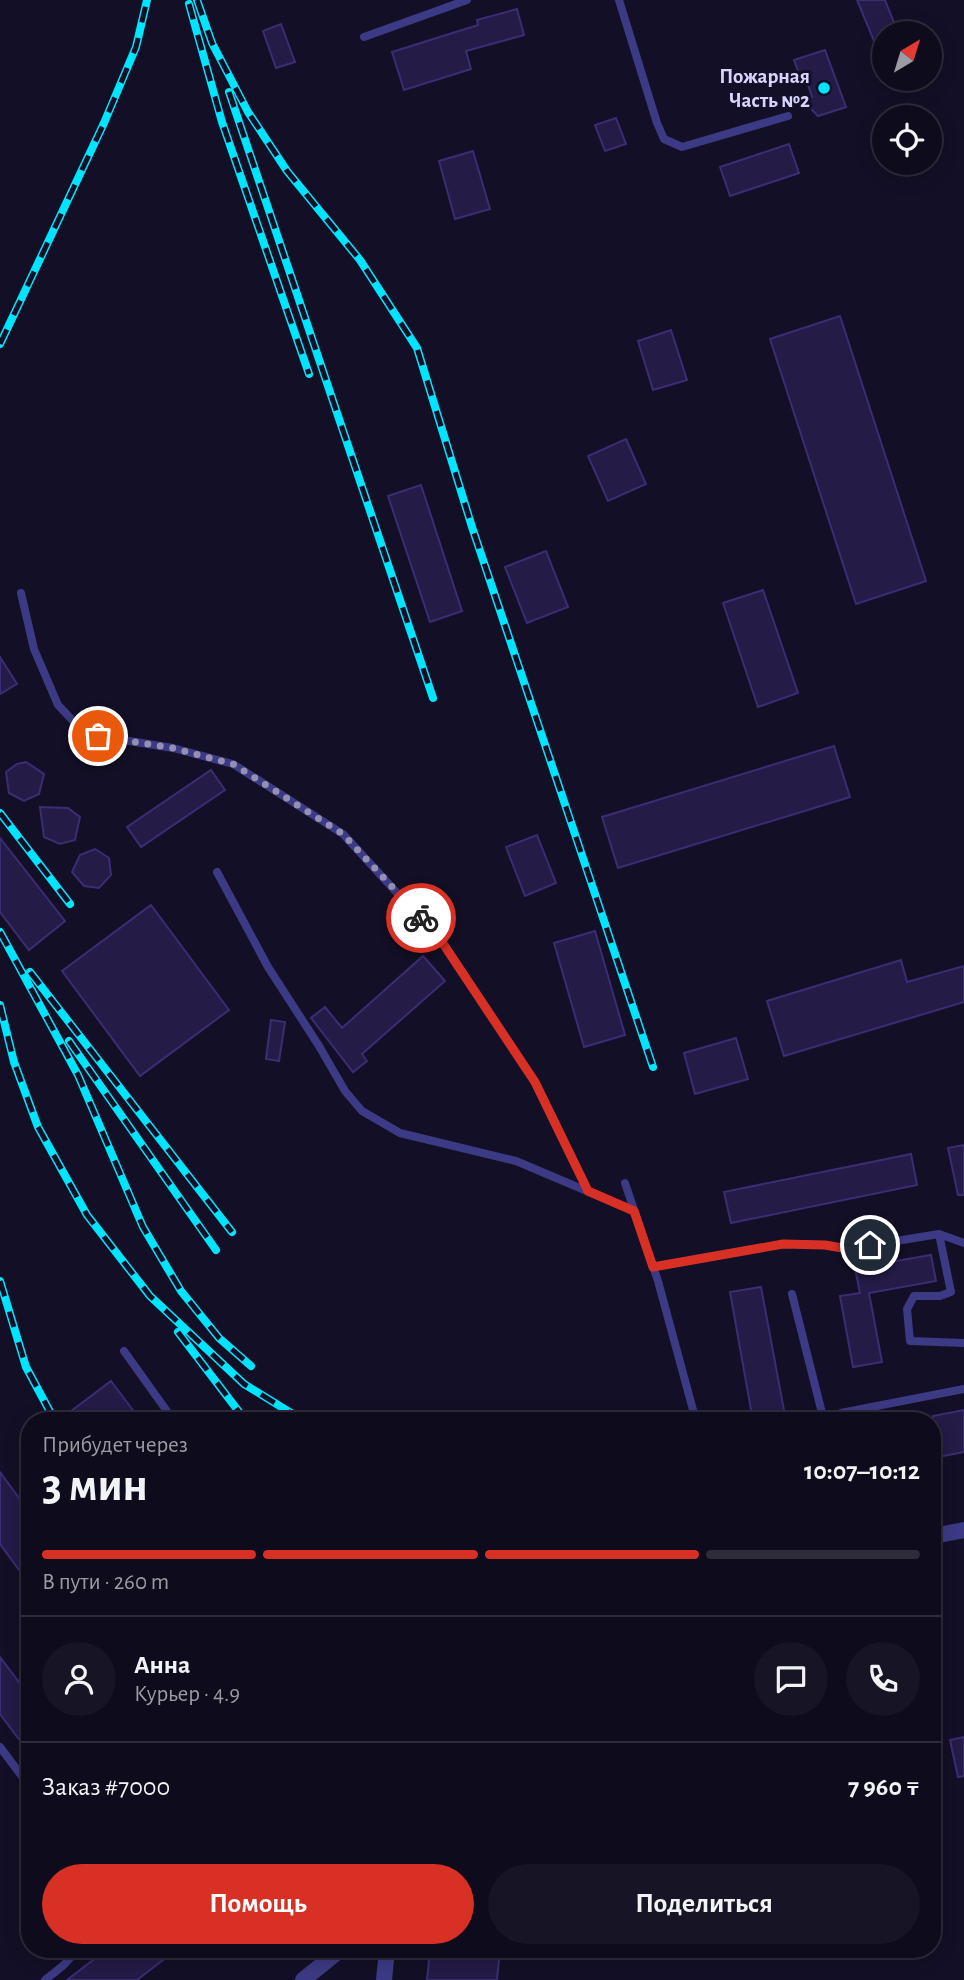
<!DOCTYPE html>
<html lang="ru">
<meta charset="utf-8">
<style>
:root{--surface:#0e0b1c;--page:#171425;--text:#f1f3f6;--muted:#9b9ba3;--line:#2e2b3b;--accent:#d93025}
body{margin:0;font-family:"Alegreya Sans",sans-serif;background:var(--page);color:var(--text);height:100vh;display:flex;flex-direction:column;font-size:26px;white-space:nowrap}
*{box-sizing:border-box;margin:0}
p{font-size:23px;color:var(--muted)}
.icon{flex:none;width:38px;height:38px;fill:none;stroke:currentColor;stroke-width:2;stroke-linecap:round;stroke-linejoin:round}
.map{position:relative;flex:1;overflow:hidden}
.drawer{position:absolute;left:21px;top:1412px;width:920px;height:546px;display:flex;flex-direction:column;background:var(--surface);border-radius:28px;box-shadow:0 4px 18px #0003,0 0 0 2px var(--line)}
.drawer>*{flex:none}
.needle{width:46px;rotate:38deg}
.controls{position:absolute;left:872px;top:21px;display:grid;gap:14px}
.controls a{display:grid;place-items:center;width:70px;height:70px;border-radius:50%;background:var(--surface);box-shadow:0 4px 18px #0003,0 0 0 2px var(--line);font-size:35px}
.pin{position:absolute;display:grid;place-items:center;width:60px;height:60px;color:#fff;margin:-30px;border:4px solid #fff;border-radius:50%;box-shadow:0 2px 7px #0007}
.courier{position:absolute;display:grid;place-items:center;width:70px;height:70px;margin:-35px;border:5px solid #d93025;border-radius:50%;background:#fff;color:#222;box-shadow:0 2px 9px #0007}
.summary em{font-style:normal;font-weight:700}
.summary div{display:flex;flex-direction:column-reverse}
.summary{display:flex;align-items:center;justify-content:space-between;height:119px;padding:0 21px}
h1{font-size:46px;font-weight:700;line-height:52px}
.bar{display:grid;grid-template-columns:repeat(4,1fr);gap:10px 7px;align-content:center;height:84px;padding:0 21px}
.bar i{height:9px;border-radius:5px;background:var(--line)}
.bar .current{background:var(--accent)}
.bar p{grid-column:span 4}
.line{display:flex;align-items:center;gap:18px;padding:0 21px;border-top:2px solid var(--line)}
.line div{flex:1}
.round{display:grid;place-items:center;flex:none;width:74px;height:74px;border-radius:37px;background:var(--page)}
.button{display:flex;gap:14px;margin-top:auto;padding:14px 21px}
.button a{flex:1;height:80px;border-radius:42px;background:var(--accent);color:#fff;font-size:28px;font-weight:700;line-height:80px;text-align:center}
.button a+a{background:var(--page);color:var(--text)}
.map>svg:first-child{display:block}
.building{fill:#241b47;stroke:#3b2d73;stroke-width:2}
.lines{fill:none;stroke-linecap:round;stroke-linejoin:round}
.lane{stroke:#3d3a85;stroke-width:8}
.street{stroke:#3d3a85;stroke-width:16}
.rail-casing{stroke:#00e5ff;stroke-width:8}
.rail{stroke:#130f26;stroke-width:5;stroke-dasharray:16;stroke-linecap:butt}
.done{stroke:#948fb3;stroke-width:7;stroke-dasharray:0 12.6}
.route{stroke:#d93025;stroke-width:9}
.poi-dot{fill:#00e5ff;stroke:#130f26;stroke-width:2.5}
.labels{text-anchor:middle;stroke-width:6;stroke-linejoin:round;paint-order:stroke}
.poi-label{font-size:21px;font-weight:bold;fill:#d9d4ff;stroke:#130f26;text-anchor:end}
</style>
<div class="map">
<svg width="964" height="1980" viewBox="0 0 964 1980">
<rect width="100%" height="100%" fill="#130f26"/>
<path class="building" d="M857 0H885L898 33H884V65Z
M517 9 524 35 466 51 471 69 404 90 392 52 478 25 477 20Z
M281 24 295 62 276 68 263 31Z
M825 50 846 107 818 116 811 109 808 99 812 97 806 79 800 77 794 60Z
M616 118 626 144 605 151 595 125Z
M789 144 799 173 730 196 720 167Z
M473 151 490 209 455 219 439 161Z
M840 316 926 581 856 604 770 339Z
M671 330 687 380 653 390 638 341Z
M626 439 646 484 608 501 588 456Z
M421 485 462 611 430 622 388 496Z
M546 551 568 607 527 623 505 567Z
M763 590 798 693 758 707 723 603Z
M0 657 17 684 0 694Z
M834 746 850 797 618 868 602 817Z
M26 762 44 774 39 794 24 801 9 793 6 772 17 764Z
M211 770 225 790 141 847 127 827Z
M40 807 68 808 80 817 75 840 60 844 44 837Z
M537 835 556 883 525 896 506 847Z
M0 838 65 921 29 950 0 912Z
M95 849 109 858 111 875 99 888 84 886 72 872 80 855Z
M151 905 229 1010 140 1076 62 971Z
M595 931 625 1035 584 1047 554 943Z
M423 956 445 981 362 1054 367 1061 353 1072 311 1018 325 1007 342 1028Z
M901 960 907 982 964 966V1002L784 1056 767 1001Z
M271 1020 285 1022 279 1061 266 1059Z
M736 1038 748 1079 695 1094 684 1053Z
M964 1145V1195H958L948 1148Z
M911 1154 917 1185 731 1223 724 1192Z
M931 1255 936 1281 869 1293 882 1362 853 1367 840 1296 860 1293 855 1268Z
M761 1287 786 1421H753L730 1292Z
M111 1381 141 1421H58Z
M964 1410V1452L933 1458V1416Z
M0 1472 30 1513V1585L0 1544Z
M0 1657 25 1690 30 1688V1754L0 1714Z
M964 1737V1776L958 1777 950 1740Z
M106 1950H176L137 1980H67Z
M430 1950H500L497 1980H427Z"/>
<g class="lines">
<path class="lane" d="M619 0 657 123 664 139 682 147 788 116
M364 37 467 0
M21 593 34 649 58 705 75 723 98 736 173 748 233 764 343 834 442 942 535 1082 588 1191
M217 872 268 967 319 1046 345 1091 362 1111 400 1133 516 1161 634 1211
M625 1183 658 1281 696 1421
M939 1234 964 1243
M653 1267 783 1244 825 1245 847 1249 939 1234 951 1292 940 1296H914L907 1309 910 1341 964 1343
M792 1294 824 1421
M124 1351 174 1421
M546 1417 562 1421
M844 1421 841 1413 964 1389
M23 1598 30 1612
M0 1747 30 1787
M45 1980C56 1971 70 1962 75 1950"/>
<path class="street" d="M933 1536 964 1530
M303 1980 340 1950
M384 1980 387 1950"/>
<g class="rail-casing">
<path id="rail" d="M197 0 212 43 248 112 287 171 360 260 417 348 472 527 653 1067
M189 4 222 122 309 374
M229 92 433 698
M0 344 104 123 136 47 147 0
M0 813 70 904
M0 932 78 1075 143 1227 181 1291 219 1338 251 1366
M30 972 232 1232
M0 1005 14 1062 38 1127 87 1215 150 1296 244 1384 304 1421
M69 1041 216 1250
M0 1281 26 1367 55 1421
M178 1332 246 1421"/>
</g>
<use href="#rail" class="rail"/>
</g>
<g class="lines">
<path class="done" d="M98 736 173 748 233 764 343 834 421 918"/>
<path class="route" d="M421 918 442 942 535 1082 588 1191 634 1211 653 1267 783 1244 825 1245 848 1249 870 1245"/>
</g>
<circle class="poi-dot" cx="824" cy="88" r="7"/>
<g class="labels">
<g class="poi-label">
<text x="810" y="83">Пожарная<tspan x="810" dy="24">Часть №2</tspan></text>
</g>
</g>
</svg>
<div class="controls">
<a><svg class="needle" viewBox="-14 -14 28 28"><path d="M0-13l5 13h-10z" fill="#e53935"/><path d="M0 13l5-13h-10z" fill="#9b9ba3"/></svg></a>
<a><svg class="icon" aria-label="locate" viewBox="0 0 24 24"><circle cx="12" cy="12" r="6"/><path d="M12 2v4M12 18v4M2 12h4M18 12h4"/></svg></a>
</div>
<div class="pin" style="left:98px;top:736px;background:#ea580c"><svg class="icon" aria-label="bag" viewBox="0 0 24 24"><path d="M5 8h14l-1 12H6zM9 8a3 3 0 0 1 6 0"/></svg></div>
<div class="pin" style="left:870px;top:1245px;background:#1f2937"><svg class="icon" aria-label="home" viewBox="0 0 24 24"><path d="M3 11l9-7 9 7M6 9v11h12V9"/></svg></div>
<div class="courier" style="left:421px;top:918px"><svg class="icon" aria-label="bike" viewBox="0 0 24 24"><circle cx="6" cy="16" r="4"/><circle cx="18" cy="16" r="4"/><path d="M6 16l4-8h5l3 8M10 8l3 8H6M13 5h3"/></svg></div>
<section class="drawer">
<div class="summary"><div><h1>3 мин</h1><p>Прибудет через</p></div><em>10:07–10:12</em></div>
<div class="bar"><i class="current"></i><i class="current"></i><i class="current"></i><i></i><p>В пути · 260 m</p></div>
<div class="line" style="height:126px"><a class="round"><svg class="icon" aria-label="person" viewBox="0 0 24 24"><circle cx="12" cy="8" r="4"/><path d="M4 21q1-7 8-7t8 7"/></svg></a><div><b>Анна</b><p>Курьер · 4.9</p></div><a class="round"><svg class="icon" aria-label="chat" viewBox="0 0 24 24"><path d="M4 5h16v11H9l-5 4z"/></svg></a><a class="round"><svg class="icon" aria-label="phone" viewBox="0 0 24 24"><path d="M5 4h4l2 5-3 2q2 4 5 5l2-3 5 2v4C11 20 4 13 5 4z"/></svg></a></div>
<div class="line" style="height:91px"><div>Заказ #7000</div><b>7 960 ₸</b></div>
<div class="button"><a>Помощь</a><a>Поделиться</a></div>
</section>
</div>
